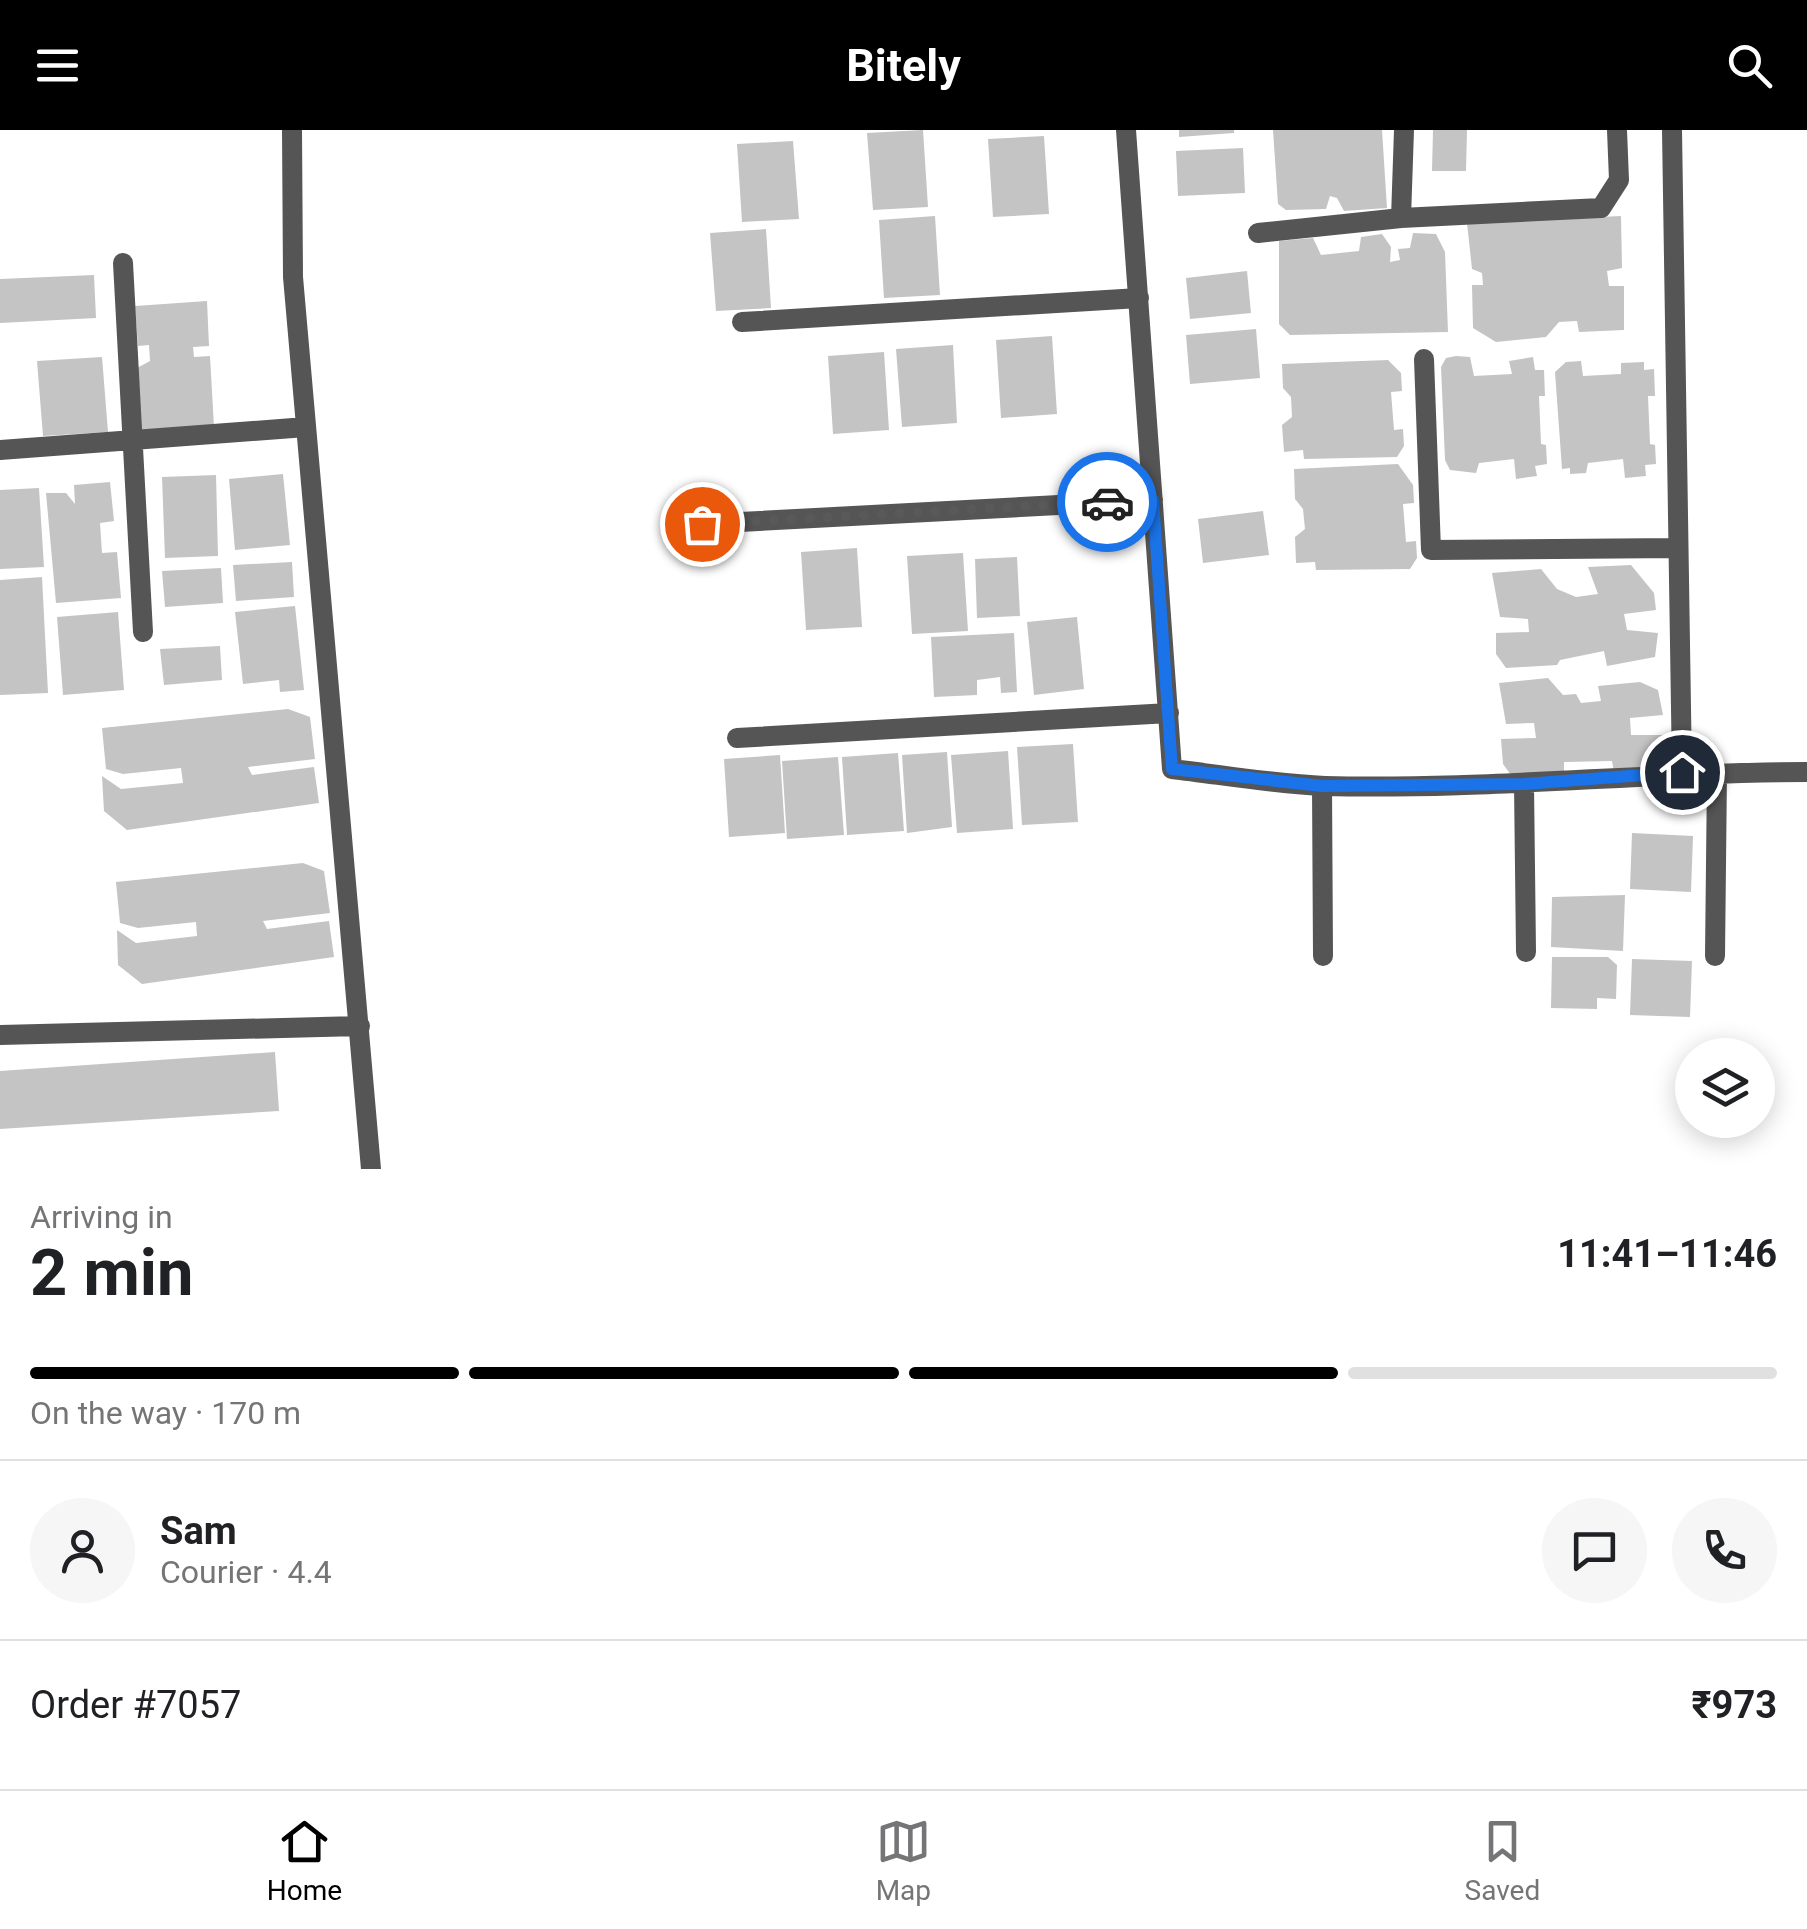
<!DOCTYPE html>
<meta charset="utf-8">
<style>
:root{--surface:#fff;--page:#f6f6f6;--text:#202124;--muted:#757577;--line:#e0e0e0;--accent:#000}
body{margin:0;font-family:Roboto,sans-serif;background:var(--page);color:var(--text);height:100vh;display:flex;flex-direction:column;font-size:38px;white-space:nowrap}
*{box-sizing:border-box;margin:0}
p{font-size:32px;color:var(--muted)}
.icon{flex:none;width:55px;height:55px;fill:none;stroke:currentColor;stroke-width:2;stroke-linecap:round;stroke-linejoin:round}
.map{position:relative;height:1039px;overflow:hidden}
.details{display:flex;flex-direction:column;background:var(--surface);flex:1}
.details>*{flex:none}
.buttons{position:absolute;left:1675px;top:908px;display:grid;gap:20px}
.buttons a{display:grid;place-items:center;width:100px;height:100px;border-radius:50%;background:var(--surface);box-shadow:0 5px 25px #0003;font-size:50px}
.pin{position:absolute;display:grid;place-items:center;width:85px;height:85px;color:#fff;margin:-42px;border:5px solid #fff;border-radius:50%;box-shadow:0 2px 10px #0007}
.courier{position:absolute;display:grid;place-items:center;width:100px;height:100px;margin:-50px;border:8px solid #1a73e8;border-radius:50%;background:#fff;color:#222;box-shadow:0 2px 12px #0007}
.head em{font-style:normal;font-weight:700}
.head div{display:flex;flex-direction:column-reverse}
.head{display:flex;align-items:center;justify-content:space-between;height:170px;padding:0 30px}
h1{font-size:65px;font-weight:700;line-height:75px}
.bar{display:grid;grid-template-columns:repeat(4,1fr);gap:15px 10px;align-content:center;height:120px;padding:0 30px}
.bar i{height:12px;border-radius:8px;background:var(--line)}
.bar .current{background:var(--accent)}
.bar p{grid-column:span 4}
.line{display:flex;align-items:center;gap:25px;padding:0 30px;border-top:2px solid var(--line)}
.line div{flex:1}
.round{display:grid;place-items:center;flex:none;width:105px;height:105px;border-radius:52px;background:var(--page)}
header{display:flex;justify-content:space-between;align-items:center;height:130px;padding:0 30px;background:var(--accent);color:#fff;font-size:45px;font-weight:700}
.tab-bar{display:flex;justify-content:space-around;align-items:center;height:140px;border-top:2px solid var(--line);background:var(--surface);font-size:28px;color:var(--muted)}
.tab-bar a{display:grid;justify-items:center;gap:5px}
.tab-bar .current{color:var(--accent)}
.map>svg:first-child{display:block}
.building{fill:#c4c4c4}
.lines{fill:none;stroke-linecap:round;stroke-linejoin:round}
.street{stroke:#555;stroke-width:20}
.done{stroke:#595959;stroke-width:10;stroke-dasharray:0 18}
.route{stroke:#1a73e8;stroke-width:12}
</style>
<header><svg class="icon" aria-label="menu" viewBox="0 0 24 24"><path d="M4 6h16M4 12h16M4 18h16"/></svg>Bitely<svg class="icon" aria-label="search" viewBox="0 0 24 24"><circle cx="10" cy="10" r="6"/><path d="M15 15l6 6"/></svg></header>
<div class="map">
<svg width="1807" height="1039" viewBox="0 0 1807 1039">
<rect width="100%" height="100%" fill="#fff"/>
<path class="building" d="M923 0 928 77 873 80 867 3Z
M1179 0H1234V3L1179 7Z
M1273 0H1382L1387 78 1344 81 1337 68 1330 66 1326 79 1286 80 1278 74Z
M1433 0H1467L1466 41H1432Z
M1044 6 1049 84 993 87 988 9Z
M793 11 799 89 742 92 737 14Z
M1243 18 1245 63 1178 66 1176 21Z
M935 86 940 165 884 168 879 90Z
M1621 86 1622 138 1607 141 1609 156H1624V200L1579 202 1577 191 1559 192 1546 207 1496 212 1473 198 1472 155H1483L1482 143 1472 139 1467 93Z
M766 99 771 178 716 181 710 103Z
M1413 103 1436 104 1445 122 1448 202 1290 205 1279 194V111L1313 108 1321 125 1359 121 1361 107 1382 104 1391 117 1390 132 1400 130 1398 119 1410 118Z
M1247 141 1251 183 1190 189 1186 148Z
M94 145 96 188 0 193V149Z
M207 171 209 216 193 217 194 227 210 226 214 297 141 301 137 238 150 231 149 215 138 216 135 176Z
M1256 199 1260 248 1190 254 1186 205Z
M1052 206 1057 284 1001 288 996 210Z
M953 215 957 293 902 297 896 219Z
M884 222 889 300 833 304 828 226Z
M1456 226 1470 227 1474 246 1512 244 1509 231 1533 227 1535 240H1544L1545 266H1539L1541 314 1546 315 1547 334 1535 336 1537 346 1516 349 1514 329 1479 333 1476 343 1450 340 1445 330 1441 237 1446 228Z
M102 227 108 302 43 306 37 231Z
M1388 230 1401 243 1402 261 1391 262 1394 300 1403 299 1404 316 1397 327 1304 329 1303 320 1284 322 1282 295 1292 287 1291 267 1283 258 1282 234Z
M1581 231 1583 246 1621 244V233L1644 232V240L1654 239 1655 266H1648L1650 314 1655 315 1656 334 1645 335 1646 346 1625 348 1623 329 1588 333 1586 343 1570 344V338L1562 339 1555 242 1566 232Z
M1398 334 1413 355 1414 373 1403 374 1406 412 1416 411 1417 428 1410 439 1316 440 1315 432 1296 433 1295 407 1305 399 1303 379 1295 369 1294 339Z
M283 344 290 415 235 420 229 349Z
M216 345 218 426 165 428 162 347Z
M110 352 114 391 100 393 102 423 117 422 121 468 56 473 46 363H66L75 374 74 355Z
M39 358 44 437 0 439V360Z
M1263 381 1269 425 1203 433 1198 389Z
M857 418 862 497 806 500 801 422Z
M963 423 968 501 912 504 907 426Z
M1017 427 1020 486 977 488 975 429Z
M292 432 294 467 236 471 233 435Z
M1631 435 1654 463 1656 480 1624 484 1627 500 1658 503 1655 527 1607 536 1604 521 1560 530 1557 535 1506 538 1496 524V503L1529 502 1528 489 1500 487 1492 443 1541 439 1557 459 1576 467 1598 464 1588 437Z
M221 438 223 473 165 477 162 441Z
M42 447 48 563 0 565V450Z
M295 476 304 560 280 562 279 550 243 554 235 482Z
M118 482 124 560 63 565 57 487Z
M1077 487 1084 559 1034 565 1027 492Z
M1014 503 1017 562 1001 563 1000 547 977 550V565L934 567 931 507Z
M220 516 222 550 164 555 160 519Z
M1548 548 1563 565 1576 564 1581 573 1601 571 1598 556 1640 552 1658 560 1663 585 1630 588 1631 605H1664L1662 636 1614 642 1612 631 1564 632V644L1513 648 1503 634 1501 609 1536 608 1534 593 1506 594 1499 553Z
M288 579 310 587 315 629 248 637 252 645 314 637 319 673 127 700 104 681 102 646 121 659 183 653 181 638 123 644 106 639 102 598Z
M1073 614 1078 692 1022 695 1017 617Z
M1008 621 1013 699 957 703 951 625Z
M947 622 952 697 907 703 902 625Z
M898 623 904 701 847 705 842 627Z
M780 625 785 703 729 707 724 629Z
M838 627 844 705 787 709 782 631Z
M1632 703 1693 706 1691 762 1630 759Z
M303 733 324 741 330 783 263 791 267 799 329 791 334 827 142 854 118 835 117 800 136 813 197 806 196 792 138 798 120 793 116 752Z
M1625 765 1623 821 1551 817 1552 767Z
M1552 827H1608L1617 835 1616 869 1597 868V879L1551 878Z
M1632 829 1692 831 1690 887 1630 885Z
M275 922 279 981 0 999V941Z"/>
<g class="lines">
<path class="street" d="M292 0 293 147 371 1039
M1126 0 1172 639C1223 645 1274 654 1325 656 1486 660 1646 642 1807 642
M1672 0 1682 642
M1401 88 1404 0
M1258 103 1401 88 1601 78 1619 50 1617 0
M123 133 143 502
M742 192 1139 168
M1424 229 1431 420 1678 418
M0 320 306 297
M702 394 1153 370
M737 608 1169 583
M1524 654 1526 822
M1322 656 1323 826
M1715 826 1717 642
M0 905 360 896"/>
</g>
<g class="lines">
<path class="done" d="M702 394 1107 372"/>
<path class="route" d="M1107 372 1153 370 1172 639 1322 656 1524 654 1682 642"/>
</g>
</svg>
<div class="buttons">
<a><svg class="icon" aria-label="layers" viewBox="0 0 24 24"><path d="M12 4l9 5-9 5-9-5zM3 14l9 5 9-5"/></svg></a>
</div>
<div class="pin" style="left:702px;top:394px;background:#ea580c"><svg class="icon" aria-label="bag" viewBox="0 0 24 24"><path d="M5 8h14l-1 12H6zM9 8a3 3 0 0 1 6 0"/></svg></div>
<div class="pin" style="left:1682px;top:642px;background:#1f2937"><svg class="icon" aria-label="home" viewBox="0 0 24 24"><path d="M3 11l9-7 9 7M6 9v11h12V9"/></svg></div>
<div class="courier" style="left:1107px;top:372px"><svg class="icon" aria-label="car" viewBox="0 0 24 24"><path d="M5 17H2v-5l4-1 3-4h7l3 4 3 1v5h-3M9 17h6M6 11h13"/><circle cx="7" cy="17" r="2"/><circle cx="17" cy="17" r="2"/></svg></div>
</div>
<section class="details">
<div class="head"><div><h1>2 min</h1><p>Arriving in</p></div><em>11:41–11:46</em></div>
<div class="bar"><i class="current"></i><i class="current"></i><i class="current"></i><i></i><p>On the way · 170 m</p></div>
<div class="line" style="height:180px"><a class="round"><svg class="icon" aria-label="person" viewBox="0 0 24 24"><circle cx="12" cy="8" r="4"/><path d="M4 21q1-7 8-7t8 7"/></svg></a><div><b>Sam</b><p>Courier · 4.4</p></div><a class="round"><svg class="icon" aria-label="chat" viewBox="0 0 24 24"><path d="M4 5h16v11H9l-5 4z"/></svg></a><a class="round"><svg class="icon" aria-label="phone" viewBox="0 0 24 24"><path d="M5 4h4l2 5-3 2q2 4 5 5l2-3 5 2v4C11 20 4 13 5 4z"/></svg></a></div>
<div class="line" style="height:130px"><div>Order #7057</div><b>₹973</b></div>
</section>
<nav class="tab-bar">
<a class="current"><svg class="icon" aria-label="home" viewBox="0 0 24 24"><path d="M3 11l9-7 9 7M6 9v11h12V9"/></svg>Home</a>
<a><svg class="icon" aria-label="map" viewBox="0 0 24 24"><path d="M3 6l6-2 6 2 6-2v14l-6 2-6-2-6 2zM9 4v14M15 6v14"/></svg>Map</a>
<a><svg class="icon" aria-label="saved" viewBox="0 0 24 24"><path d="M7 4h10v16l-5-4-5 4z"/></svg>Saved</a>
</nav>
